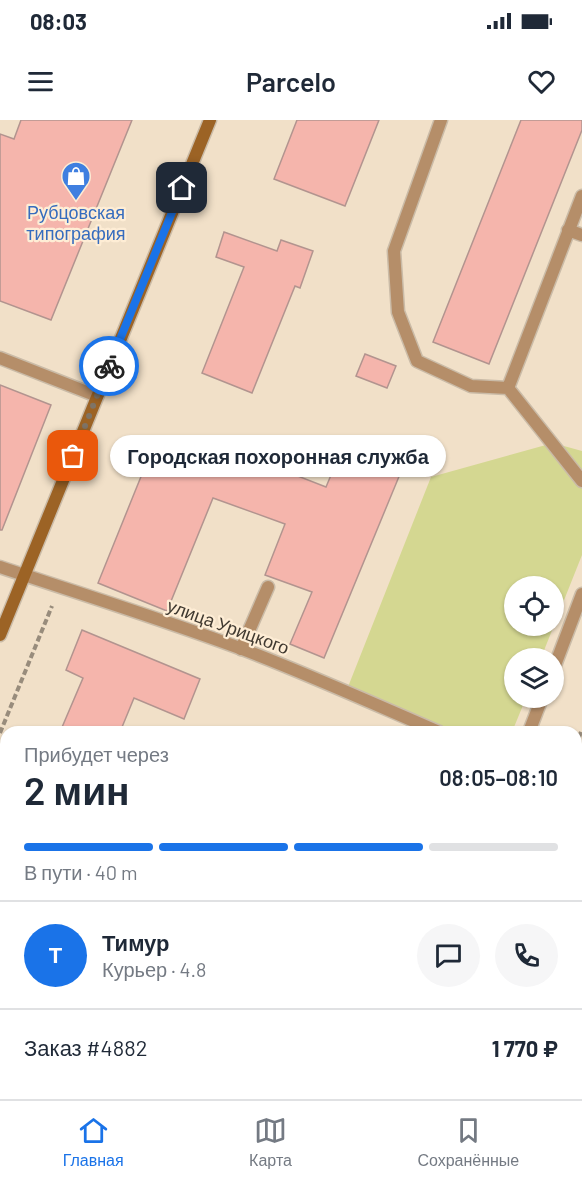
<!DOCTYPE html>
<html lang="ru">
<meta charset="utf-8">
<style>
:root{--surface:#fff;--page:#f6f6f7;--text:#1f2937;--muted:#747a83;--line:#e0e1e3;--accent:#1a73e8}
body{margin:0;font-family:Barlow,sans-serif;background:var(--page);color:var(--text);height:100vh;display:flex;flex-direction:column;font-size:22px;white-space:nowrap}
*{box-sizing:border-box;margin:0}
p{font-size:20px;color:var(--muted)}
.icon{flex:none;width:33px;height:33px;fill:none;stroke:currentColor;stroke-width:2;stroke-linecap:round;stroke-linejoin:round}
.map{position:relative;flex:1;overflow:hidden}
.side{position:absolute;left:0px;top:606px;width:582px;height:374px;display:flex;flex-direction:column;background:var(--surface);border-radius:18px 18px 0 0;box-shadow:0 2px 4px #0004}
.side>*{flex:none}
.tools{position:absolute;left:504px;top:456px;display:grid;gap:12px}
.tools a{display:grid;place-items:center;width:60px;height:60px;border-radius:50%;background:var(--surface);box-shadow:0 2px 4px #0004;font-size:30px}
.pin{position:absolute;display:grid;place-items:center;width:51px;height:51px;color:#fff;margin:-26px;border-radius:12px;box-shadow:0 3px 9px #0006}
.courier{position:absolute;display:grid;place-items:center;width:60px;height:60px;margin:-30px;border:4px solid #1a73e8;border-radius:50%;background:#fff;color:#222;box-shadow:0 2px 8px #0007}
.bubble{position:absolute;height:42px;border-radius:21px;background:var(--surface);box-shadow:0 2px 4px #0004;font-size:20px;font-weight:600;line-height:42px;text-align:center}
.summary em{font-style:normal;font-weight:600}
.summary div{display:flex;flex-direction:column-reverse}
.summary{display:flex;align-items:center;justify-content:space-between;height:102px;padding:0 24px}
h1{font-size:39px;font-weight:600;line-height:45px}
.bar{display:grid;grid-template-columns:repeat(4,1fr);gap:9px 6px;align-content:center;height:72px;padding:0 24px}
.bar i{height:8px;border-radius:4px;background:var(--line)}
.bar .current{background:var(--accent)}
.bar p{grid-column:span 4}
.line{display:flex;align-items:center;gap:15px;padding:0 24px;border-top:2px solid var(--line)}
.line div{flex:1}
.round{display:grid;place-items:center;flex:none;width:63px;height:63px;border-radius:32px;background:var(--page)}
.status{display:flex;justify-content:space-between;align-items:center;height:42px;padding:0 30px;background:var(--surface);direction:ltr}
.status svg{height:16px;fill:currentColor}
header{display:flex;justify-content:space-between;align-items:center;height:78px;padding:0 24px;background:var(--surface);font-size:27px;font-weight:600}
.tabs{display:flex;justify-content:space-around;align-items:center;height:84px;border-top:2px solid var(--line);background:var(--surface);font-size:16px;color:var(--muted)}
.tabs a{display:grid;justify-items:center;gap:3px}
.tabs .current{color:var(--accent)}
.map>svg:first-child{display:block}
.green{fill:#d4d791;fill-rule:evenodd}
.building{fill:#f5b5ac;stroke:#b2948f;stroke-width:1.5}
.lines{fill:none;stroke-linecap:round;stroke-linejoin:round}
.lane-casing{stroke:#cabba7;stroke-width:15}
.street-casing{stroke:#cabba7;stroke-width:15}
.secondary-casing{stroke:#cabba7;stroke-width:15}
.path{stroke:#988c7c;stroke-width:4;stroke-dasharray:6 3;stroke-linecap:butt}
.lane{stroke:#b58e69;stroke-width:12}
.street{stroke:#b58e69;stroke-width:12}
.secondary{stroke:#9c6325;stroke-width:12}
.done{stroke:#7f7466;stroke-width:6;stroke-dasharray:0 10.8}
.route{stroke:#1a73e8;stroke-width:8}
.labels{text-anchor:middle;stroke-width:4.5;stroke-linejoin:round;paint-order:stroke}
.shop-label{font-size:18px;fill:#366cbe;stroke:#feedd5}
.street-label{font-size:18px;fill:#413a31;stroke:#feedd5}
</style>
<div class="status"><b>08:03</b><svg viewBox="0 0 49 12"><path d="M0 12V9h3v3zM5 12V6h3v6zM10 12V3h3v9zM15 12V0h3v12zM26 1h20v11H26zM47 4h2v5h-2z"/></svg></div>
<header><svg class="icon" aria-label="menu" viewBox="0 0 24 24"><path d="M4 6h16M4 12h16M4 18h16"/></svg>Parcelo<svg class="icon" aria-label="heart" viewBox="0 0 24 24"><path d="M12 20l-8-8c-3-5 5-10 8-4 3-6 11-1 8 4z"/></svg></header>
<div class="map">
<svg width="582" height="979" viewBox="0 0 582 979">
<rect width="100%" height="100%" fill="#f1e0c8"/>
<path class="green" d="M553 323 582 331V435L541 538H514V578H526L512 612H429L344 577 431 357ZM514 466H554V506H514Z
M576 689 582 691V883L576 902Z
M576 953 582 960V979H465L467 974H576Z"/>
<path class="building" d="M21 0H132L51 200 0 181V14L14 19Z
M297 0H379L345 86 274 59Z
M521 0H582V10L489 244 433 222Z
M224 112 277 131 281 120 313 131 300 168 295 166 252 273 202 253 244 147 216 137Z
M365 234 396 246 387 268 356 256Z
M0 265 51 285 2 410H0Z
M347 317 405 342 324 538 290 524 312 472 265 455 285 404 213 378 167 491 98 463 155 322 224 350 231 330 326 367Z
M82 510 200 559 184 599 134 578 120 612H60L83 558 66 550Z"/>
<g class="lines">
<g class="lane-casing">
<path id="lane" d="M441 0 394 131 398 192 417 241 471 266 508 268 582 76
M568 110 582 115
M0 238 97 276
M508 268 582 361
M241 529 268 467
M554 548 582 474
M529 612 542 578
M0 920 6 923
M0 974 6 959"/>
</g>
<g class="street-casing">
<path id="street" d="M0 447C81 474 162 499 242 529 308 554 374 584 439 612
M576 675 582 677
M389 979 391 974"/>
</g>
<g class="secondary-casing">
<path id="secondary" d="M0 515 210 0"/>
</g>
<path class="path" d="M0 613 52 486
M576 626 582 609"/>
<use href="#lane" class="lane"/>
<use href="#street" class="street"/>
<use href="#secondary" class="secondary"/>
</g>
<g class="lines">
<path class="done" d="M73 336 109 246"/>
<path class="route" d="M109 246 182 68"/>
</g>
<defs>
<g id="shop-pin" transform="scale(1.5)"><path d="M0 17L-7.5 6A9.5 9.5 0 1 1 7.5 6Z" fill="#3f7fe0" stroke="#feedd5"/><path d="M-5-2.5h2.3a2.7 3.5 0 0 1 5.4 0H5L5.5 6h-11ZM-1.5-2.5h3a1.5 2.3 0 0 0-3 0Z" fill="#fff"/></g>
</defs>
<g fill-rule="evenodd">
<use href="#shop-pin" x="76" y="56"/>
</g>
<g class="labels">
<g class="shop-label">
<text x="76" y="99">Рубцовская<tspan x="76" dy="21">типография</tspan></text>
</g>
<g class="street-label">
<text transform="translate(228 507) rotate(20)" y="6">улица Урицкого</text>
</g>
</g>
</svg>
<div class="tools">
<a><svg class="icon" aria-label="locate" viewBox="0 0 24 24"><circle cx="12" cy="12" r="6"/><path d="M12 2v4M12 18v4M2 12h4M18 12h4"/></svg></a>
<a><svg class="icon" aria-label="layers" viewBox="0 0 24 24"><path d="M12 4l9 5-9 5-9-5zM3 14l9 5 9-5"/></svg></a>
</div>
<div class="pin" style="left:73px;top:336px;background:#ea580c"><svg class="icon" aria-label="bag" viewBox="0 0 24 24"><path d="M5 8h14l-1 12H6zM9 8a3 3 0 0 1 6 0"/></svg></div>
<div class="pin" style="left:182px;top:68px;background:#1f2937"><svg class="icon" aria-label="home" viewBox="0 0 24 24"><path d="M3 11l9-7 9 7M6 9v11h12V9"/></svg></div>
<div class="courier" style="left:109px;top:246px"><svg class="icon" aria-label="bike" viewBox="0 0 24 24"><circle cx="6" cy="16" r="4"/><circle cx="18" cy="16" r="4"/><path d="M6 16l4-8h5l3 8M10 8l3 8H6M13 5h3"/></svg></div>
<div class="bubble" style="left:110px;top:315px;width:336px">Городская похоронная служба</div>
<section class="side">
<div class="summary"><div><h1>2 мин</h1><p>Прибудет через</p></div><em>08:05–08:10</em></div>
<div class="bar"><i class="current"></i><i class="current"></i><i class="current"></i><i></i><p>В пути · 40 m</p></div>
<div class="line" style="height:108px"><b class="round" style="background:var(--accent);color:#fff">Т</b><div><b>Тимур</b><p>Курьер · 4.8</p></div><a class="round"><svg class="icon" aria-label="chat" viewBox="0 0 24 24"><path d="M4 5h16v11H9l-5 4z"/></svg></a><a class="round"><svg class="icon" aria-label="phone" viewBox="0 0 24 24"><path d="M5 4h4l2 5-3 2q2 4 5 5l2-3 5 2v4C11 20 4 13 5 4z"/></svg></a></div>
<div class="line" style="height:78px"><div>Заказ #4882</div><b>1 770 ₽</b></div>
</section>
</div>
<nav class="tabs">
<a class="current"><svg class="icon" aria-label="home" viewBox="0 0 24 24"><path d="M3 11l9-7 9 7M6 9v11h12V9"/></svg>Главная</a>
<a><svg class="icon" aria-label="map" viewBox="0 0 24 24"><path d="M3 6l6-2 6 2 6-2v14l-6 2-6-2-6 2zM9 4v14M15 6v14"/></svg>Карта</a>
<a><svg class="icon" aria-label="saved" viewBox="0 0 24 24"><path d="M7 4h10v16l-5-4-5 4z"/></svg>Сохранённые</a>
</nav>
